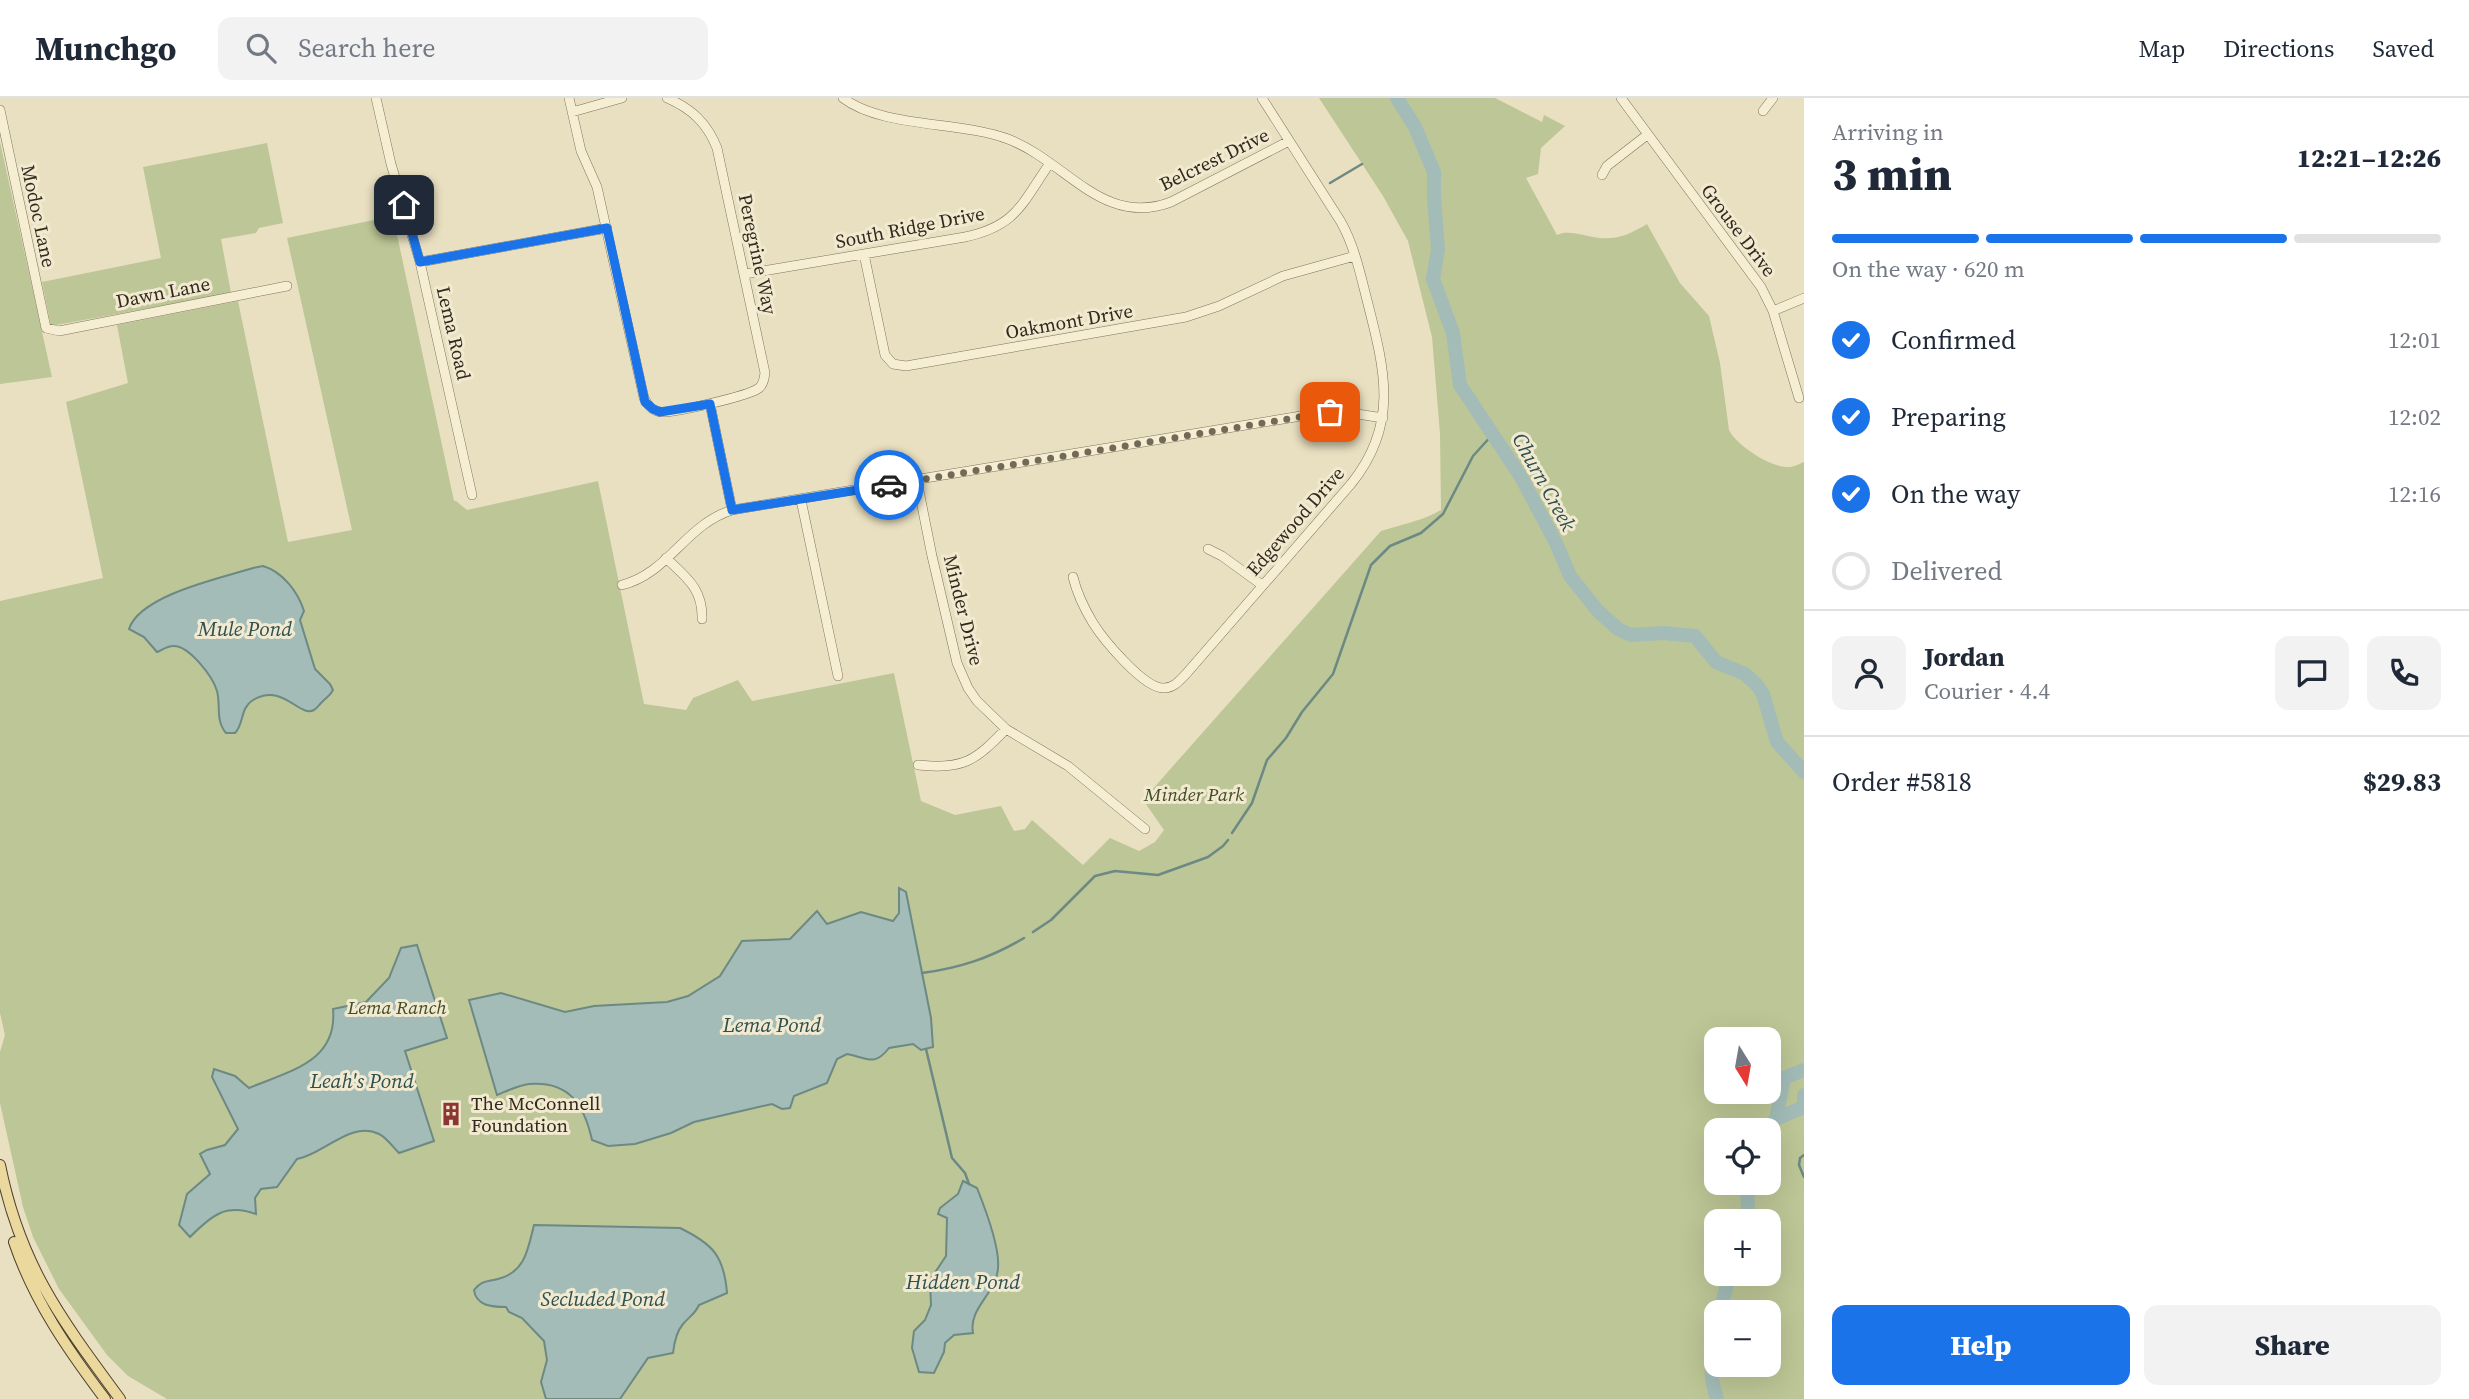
<!DOCTYPE html>
<meta charset="utf-8">
<style>
:root{--surface:#fff;--page:#f2f2f3;--text:#1f2937;--muted:#747a83;--line:#e0e1e3;--accent:#1a73e8}
body{margin:0;font-family:"Source Serif 4",serif;background:var(--page);color:var(--text);height:100vh;display:flex;flex-direction:column;font-size:26px;white-space:nowrap}
*{box-sizing:border-box;margin:0}
p{font-size:23px;color:var(--muted)}
.icon{flex:none;width:38px;height:38px;fill:none;stroke:currentColor;stroke-width:2;stroke-linecap:round;stroke-linejoin:round}
.map{position:relative;flex:1;overflow:hidden}
.drawer{display:flex;flex-direction:column;background:var(--surface);width:665px}
.drawer>*{flex:none}
.needle{width:46px;rotate:169deg}
.tools{position:absolute;left:1704px;top:929px;display:grid;gap:14px}
.tools a{display:grid;place-items:center;width:77px;height:77px;border-radius:14px;background:var(--surface);box-shadow:0 7px 28px #0002;font-size:35px}
.pin{position:absolute;display:grid;place-items:center;width:60px;height:60px;color:#fff;margin:-30px;border-radius:14px;box-shadow:0 4px 10px #0006}
.courier{position:absolute;display:grid;place-items:center;width:70px;height:70px;margin:-35px;border:5px solid #1a73e8;border-radius:50%;background:#fff;color:#222;box-shadow:0 2px 9px #0007}
.overview em{font-style:normal;font-weight:800}
.overview div{display:flex;flex-direction:column-reverse}
.overview{display:flex;align-items:center;justify-content:space-between;height:119px;padding:0 28px}
h1{font-size:46px;font-weight:800;line-height:52px}
.bar{display:grid;grid-template-columns:repeat(4,1fr);gap:10px 7px;align-content:center;height:84px;padding:0 28px}
.bar i{height:9px;border-radius:5px;background:var(--line)}
.bar .current{background:var(--accent)}
.bar p{grid-column:span 4}
.line{display:flex;align-items:center;gap:18px;padding:0 28px;border-top:2px solid var(--line)}
.line div{flex:1}
.round{display:grid;place-items:center;flex:none;width:74px;height:74px;border-radius:14px;background:var(--page)}
ol{padding:0 28px;list-style:none}
li{display:flex;align-items:center;gap:21px;height:77px}
li p{margin-inline-start:auto}
li .icon{padding:7px;border-radius:50%;background:var(--accent);color:#fff;stroke-width:4}
li:last-child{color:var(--muted)}
li i{width:38px;height:38px;border:4px solid var(--line);border-radius:50%}
.primary-button{display:flex;gap:14px;margin-top:auto;padding:14px 28px}
.primary-button a{flex:1;height:80px;border-radius:14px;background:var(--accent);color:#fff;font-size:28px;font-weight:800;line-height:80px;text-align:center}
.primary-button a+a{background:var(--page);color:var(--text)}
header{display:flex;align-items:center;gap:42px;box-sizing:border-box;height:98px;padding:0 35px;background:var(--surface);border-bottom:2px solid var(--line)}
header strong{font-size:33px}
nav{display:flex;gap:38px;margin-inline-start:auto;font-size:24px}
.search{width:490px;height:63px;background:var(--page);display:flex;align-items:center;gap:18px;box-sizing:border-box;padding:0 24px;border-radius:14px;color:var(--muted);font-size:26px}
main{display:flex;flex:1;min-height:0}
.map>svg:first-child{display:block}
.green{fill:#bdc696;fill-rule:evenodd}
.water{fill:#a3bcb7;stroke:#6c8984;stroke-width:2}
.lines{fill:none;stroke-linecap:round;stroke-linejoin:round}
.stream{stroke:#6c8984;stroke-width:2.5}
.river{stroke:#a3bcb7;stroke-width:14}
.minor-casing{stroke:#81725a;stroke-width:10}
.major-casing{stroke:#4f402e;stroke-width:12}
.minor{stroke:#f5eed3;stroke-width:9}
.major{stroke:#ead89c;stroke-width:10}
.done{stroke:#726956;stroke-width:7;stroke-dasharray:0 12.6}
.route{stroke:#1a73e8;stroke-width:9}
.labels{text-anchor:middle;stroke-width:6;stroke-linejoin:round;paint-order:stroke}
.street-label{font-size:19px;fill:#32291d;stroke:#f2ead0}
.park-label{font-size:19px;font-style:italic;fill:#404d26;stroke:#f2ead0}
.poi-label{font-size:19px;fill:#32291d;stroke:#f2ead0;text-anchor:start}
.water-label{font-size:21px;font-style:italic;fill:#2e5051;stroke:#f2ead0}
</style>
<header>
<strong>Munchgo</strong>
<div class="search"><svg class="icon" aria-label="search" viewBox="0 0 24 24"><circle cx="10" cy="10" r="6"/><path d="M15 15l6 6"/></svg>Search here</div>
<nav><a>Map</a><a>Directions</a><a>Saved</a></nav>
</header>
<main>
<div class="map">
<svg width="1804" height="1301" viewBox="0 0 1804 1301">
<rect width="100%" height="100%" fill="#e9e0c1"/>
<path class="green" d="M1319 0H1495L1542 24 1544 17 1565 28 1541 50 1538 76 1526 80 1557 137C1569 131 1586 139 1600 140 1618 142 1632 135 1647 126L1680 185 1709 218 1720 265 1729 332C1736 347 1770 369 1787 369 1792 370 1799 366 1804 364V1301H167L128 1278 107 1257 59 1191 33 1139 23 1109 0 1005V954L5 937 0 915V503L103 480 66 304 128 285 117 227 238 203 288 444 352 432 287 140 393 118 454 403H456L467 412 598 383 644 606 686 612 693 600 738 582 752 603 894 575 921 703 955 717 1001 708 1014 733 1025 731 1032 722 1083 767 1110 740 1139 753 1155 744 1164 732 1143 702 1381 433C1401 427 1424 422 1441 412L1440 336 1432 239 1408 143 1383 98ZM1717 942H1769V994H1717ZM1717 1032H1769V1085H1717ZM1717 1124H1769V1176H1717ZM1717 1214H1769V1267H1717Z
M0 44 52 279 0 286Z
M267 45 283 125 259 130 256 135 221 141 231 195 51 228 42 184 161 160 143 69Z"/>
<path class="water" d="M263 468C283 474 298 494 304 513L300 522 315 571 330 586 333 592C330 598 326 600 322 604 319 607 317 610 314 612 299 620 283 584 253 602 240 610 244 626 235 635H226C215 622 221 608 217 593 213 579 189 547 173 548 167 548 162 552 157 554L144 539 129 531C140 497 221 480 253 470Z
M899 790 906 794 931 920 933 949 921 952 913 946 889 950C874 969 868 960 847 956L837 961 827 985 794 998 790 1010 782 1011 772 1006 694 1024 671 1035 635 1046 608 1048 592 1042C584 1006 569 983 529 986 519 987 507 993 497 997L469 902 501 895 565 914 594 908 667 904 688 898 720 878 742 843 790 841 817 813 827 826 861 814 893 823 899 815Z
M417 847 447 940 405 953 434 1043 399 1055C393 1049 386 1039 379 1036 351 1022 323 1057 297 1061L277 1089 261 1091 255 1100 256 1116C225 1105 211 1118 190 1139L179 1127 187 1096 210 1076 200 1056 207 1052 225 1047 238 1031 212 979 214 971 235 978 249 990C289 973 338 964 333 911L366 904 389 880 401 850Z
M963 1083 977 1090C985 1110 1000 1150 998 1170 997 1195 968 1210 973 1235L954 1237 945 1245 944 1254 934 1275 919 1274 912 1250 914 1233 925 1222 931 1207 930 1182 946 1158 947 1120 938 1116 940 1110 958 1096Z
M534 1127 680 1130C713 1146 724 1158 727 1195L699 1207C695 1216 690 1218 683 1226 677 1233 674 1246 673 1255L648 1260 620 1301H546L541 1284 547 1262 544 1243 522 1220 509 1214 506 1209C492 1209 476 1208 474 1192 482 1182 487 1184 498 1181 526 1174 528 1150 534 1127Z"/>
<g class="lines">
<path class="stream" d="M1330 85 1362 66
M1232 735 1252 705 1267 662 1286 640 1302 614 1333 576 1371 467 1390 448 1421 435 1443 416 1473 358 1493 336
M1033 834 1051 822 1095 778 1115 773 1158 777 1208 759 1223 748 1228 742
M922 875C960 870 990 860 1024 840
M926 951 952 1060 965 1075 969 1086
M1804 1009V1014
M1804 1057 1800 1060 1799 1067 1804 1079"/>
<path class="river" d="M1397 0 1415 29 1434 74V100L1438 151 1433 181 1453 235 1460 287 1521 379 1556 445 1570 478 1598 513 1618 531 1631 537 1663 535 1695 538 1716 564 1745 576 1756 586 1763 596 1777 644 1804 674
M1776 1021 1804 1009V997
M1766 1032 1776 1021 1784 980 1804 972
M1745 1124 1748 1114 1747 1085
M1723 1214 1722 1205 1730 1176
M1717 1253C1708 1268 1712 1285 1717 1301"/>
<g class="minor-casing">
<path id="minor" d="M376 0 391 66 420 164 472 397
M569 0 581 53 597 89 644 300C647 307 653 313 661 314 674 315 749 298 759 290 764 286 764 280 765 275L717 50C707 25 692 11 667 0
M843 0C882 30 961 23 1008 41 1066 63 1103 130 1171 104L1289 43
M1621 0 1761 189 1773 213 1799 300
M0 12 46 230 59 233 287 188
M1763 13 1773 0
M572 14 622 0
M1602 77 1607 68 1647 37
M864 156 885 257 893 266 906 268 1186 219 1219 208 1283 178 1355 158
M420 164 607 130
M745 176 965 139C1017 128 1022 105 1050 65
M1773 213 1804 200
M710 306 732 412
M917 383 932 458 957 565 968 590 977 603 1006 631 1068 668 1145 731
M801 402 838 578
M1208 451 1222 458 1262 487
M666 460C687 480 703 491 702 521
M1073 479C1077 496 1084 510 1093 525 1103 541 1144 591 1164 590 1174 590 1180 582 1186 576L1351 386C1399 327 1385 273 1368 206 1361 179 1355 149 1341 124L1262 0
M622 487C669 475 685 427 732 412L1319 315H1351L1383 320
M918 667C963 672 975 663 1006 631"/>
</g>
<g class="major-casing">
<path id="major" d="M0 1067C20 1167 61 1221 120 1301
M14 1144C34 1203 68 1252 105 1301"/>
</g>
<use href="#minor" class="minor"/>
<use href="#major" class="major"/>
</g>
<g class="lines">
<path class="done" d="M889 387 1330 314"/>
<path class="route" d="M404 107 420 164 607 130 645 304 653 311 660 314 710 306 732 412 889 387"/>
</g>
<defs>
<g id="building-bare" transform="scale(1.89)"><path d="M-4-6H4V6H1V3H-1V6H-4ZM-2.5-4.3h1.7v1.8h-1.7ZM.8-4.3h1.7v1.8H.8ZM-2.5-1h1.7V.8h-1.7ZM.8-1h1.7V.8H.8Z" fill="#8b3630" stroke="#f2ead0" stroke-width="2.5" paint-order="stroke"/></g>
</defs>
<g fill-rule="evenodd">
<use href="#building-bare" x="451" y="1016"/>
</g>
<g class="labels">
<g class="street-label">
<text transform="translate(1214 61) rotate(-26)" y="7">Belcrest Drive</text>
<text transform="translate(39 118) rotate(78)" y="7">Modoc Lane</text>
<text transform="translate(910 129) rotate(-11)" y="7">South Ridge Drive</text>
<text transform="translate(1739 132) rotate(53)" y="7">Grouse Drive</text>
<text transform="translate(758 156) rotate(78)" y="7">Peregrine Way</text>
<text transform="translate(163 194) rotate(-11)" y="7">Dawn Lane</text>
<text transform="translate(1069 223) rotate(-10)" y="7">Oakmont Drive</text>
<text transform="translate(454 235) rotate(77)" y="7">Lema Road</text>
<text transform="translate(1295 423) rotate(-49)" y="7">Edgewood Drive</text>
<text transform="translate(964 512) rotate(76)" y="7">Minder Drive</text>
</g>
<g class="park-label">
<text x="1194" y="703">Minder Park</text>
<text x="397" y="916">Lema Ranch</text>
</g>
<g class="poi-label">
<text x="471" y="1012">The McConnell<tspan x="471" dy="22">Foundation</tspan></text>
</g>
<g class="water-label">
<text transform="translate(1544 384) rotate(61)" y="7">Churn Creek</text>
<text x="245" y="538">Mule Pond</text>
<text x="772" y="934">Lema Pond</text>
<text x="362" y="990">Leah's Pond</text>
<text x="963" y="1191">Hidden Pond</text>
<text x="603" y="1208">Secluded Pond</text>
</g>
</g>
</svg>
<div class="tools">
<a><svg class="needle" viewBox="-14 -14 28 28"><path d="M0-13l5 13h-10z" fill="#e53935"/><path d="M0 13l5-13h-10z" fill="#747a83"/></svg></a>
<a><svg class="icon" aria-label="locate" viewBox="0 0 24 24"><circle cx="12" cy="12" r="6"/><path d="M12 2v4M12 18v4M2 12h4M18 12h4"/></svg></a>
<a>+</a>
<a>−</a>
</div>
<div class="pin" style="left:1330px;top:314px;background:#ea580c"><svg class="icon" aria-label="bag" viewBox="0 0 24 24"><path d="M5 8h14l-1 12H6zM9 8a3 3 0 0 1 6 0"/></svg></div>
<div class="pin" style="left:404px;top:107px;background:#1f2937"><svg class="icon" aria-label="home" viewBox="0 0 24 24"><path d="M3 11l9-7 9 7M6 9v11h12V9"/></svg></div>
<div class="courier" style="left:889px;top:387px"><svg class="icon" aria-label="car" viewBox="0 0 24 24"><path d="M5 17H2v-5l4-1 3-4h7l3 4 3 1v5h-3M9 17h6M6 11h13"/><circle cx="7" cy="17" r="2"/><circle cx="17" cy="17" r="2"/></svg></div>
</div>
<section class="drawer">
<div class="overview"><div><h1>3 min</h1><p>Arriving in</p></div><em>12:21–12:26</em></div>
<div class="bar"><i class="current"></i><i class="current"></i><i class="current"></i><i></i><p>On the way · 620 m</p></div>
<ol>
<li><svg class="icon" aria-label="check" viewBox="0 0 24 24"><path d="M5 12l5 5 9-10"/></svg>Confirmed<p>12:01</p></li>
<li><svg class="icon" aria-label="check" viewBox="0 0 24 24"><path d="M5 12l5 5 9-10"/></svg>Preparing<p>12:02</p></li>
<li><svg class="icon" aria-label="check" viewBox="0 0 24 24"><path d="M5 12l5 5 9-10"/></svg>On the way<p>12:16</p></li>
<li><i></i>Delivered</li>
</ol>
<div class="line" style="height:126px"><a class="round"><svg class="icon" aria-label="person" viewBox="0 0 24 24"><circle cx="12" cy="8" r="4"/><path d="M4 21q1-7 8-7t8 7"/></svg></a><div><b>Jordan</b><p>Courier · 4.4</p></div><a class="round"><svg class="icon" aria-label="chat" viewBox="0 0 24 24"><path d="M4 5h16v11H9l-5 4z"/></svg></a><a class="round"><svg class="icon" aria-label="phone" viewBox="0 0 24 24"><path d="M5 4h4l2 5-3 2q2 4 5 5l2-3 5 2v4C11 20 4 13 5 4z"/></svg></a></div>
<div class="line" style="height:91px"><div>Order #5818</div><b>$29.83</b></div>
<div class="primary-button"><a>Help</a><a>Share</a></div>
</section>
</main>
